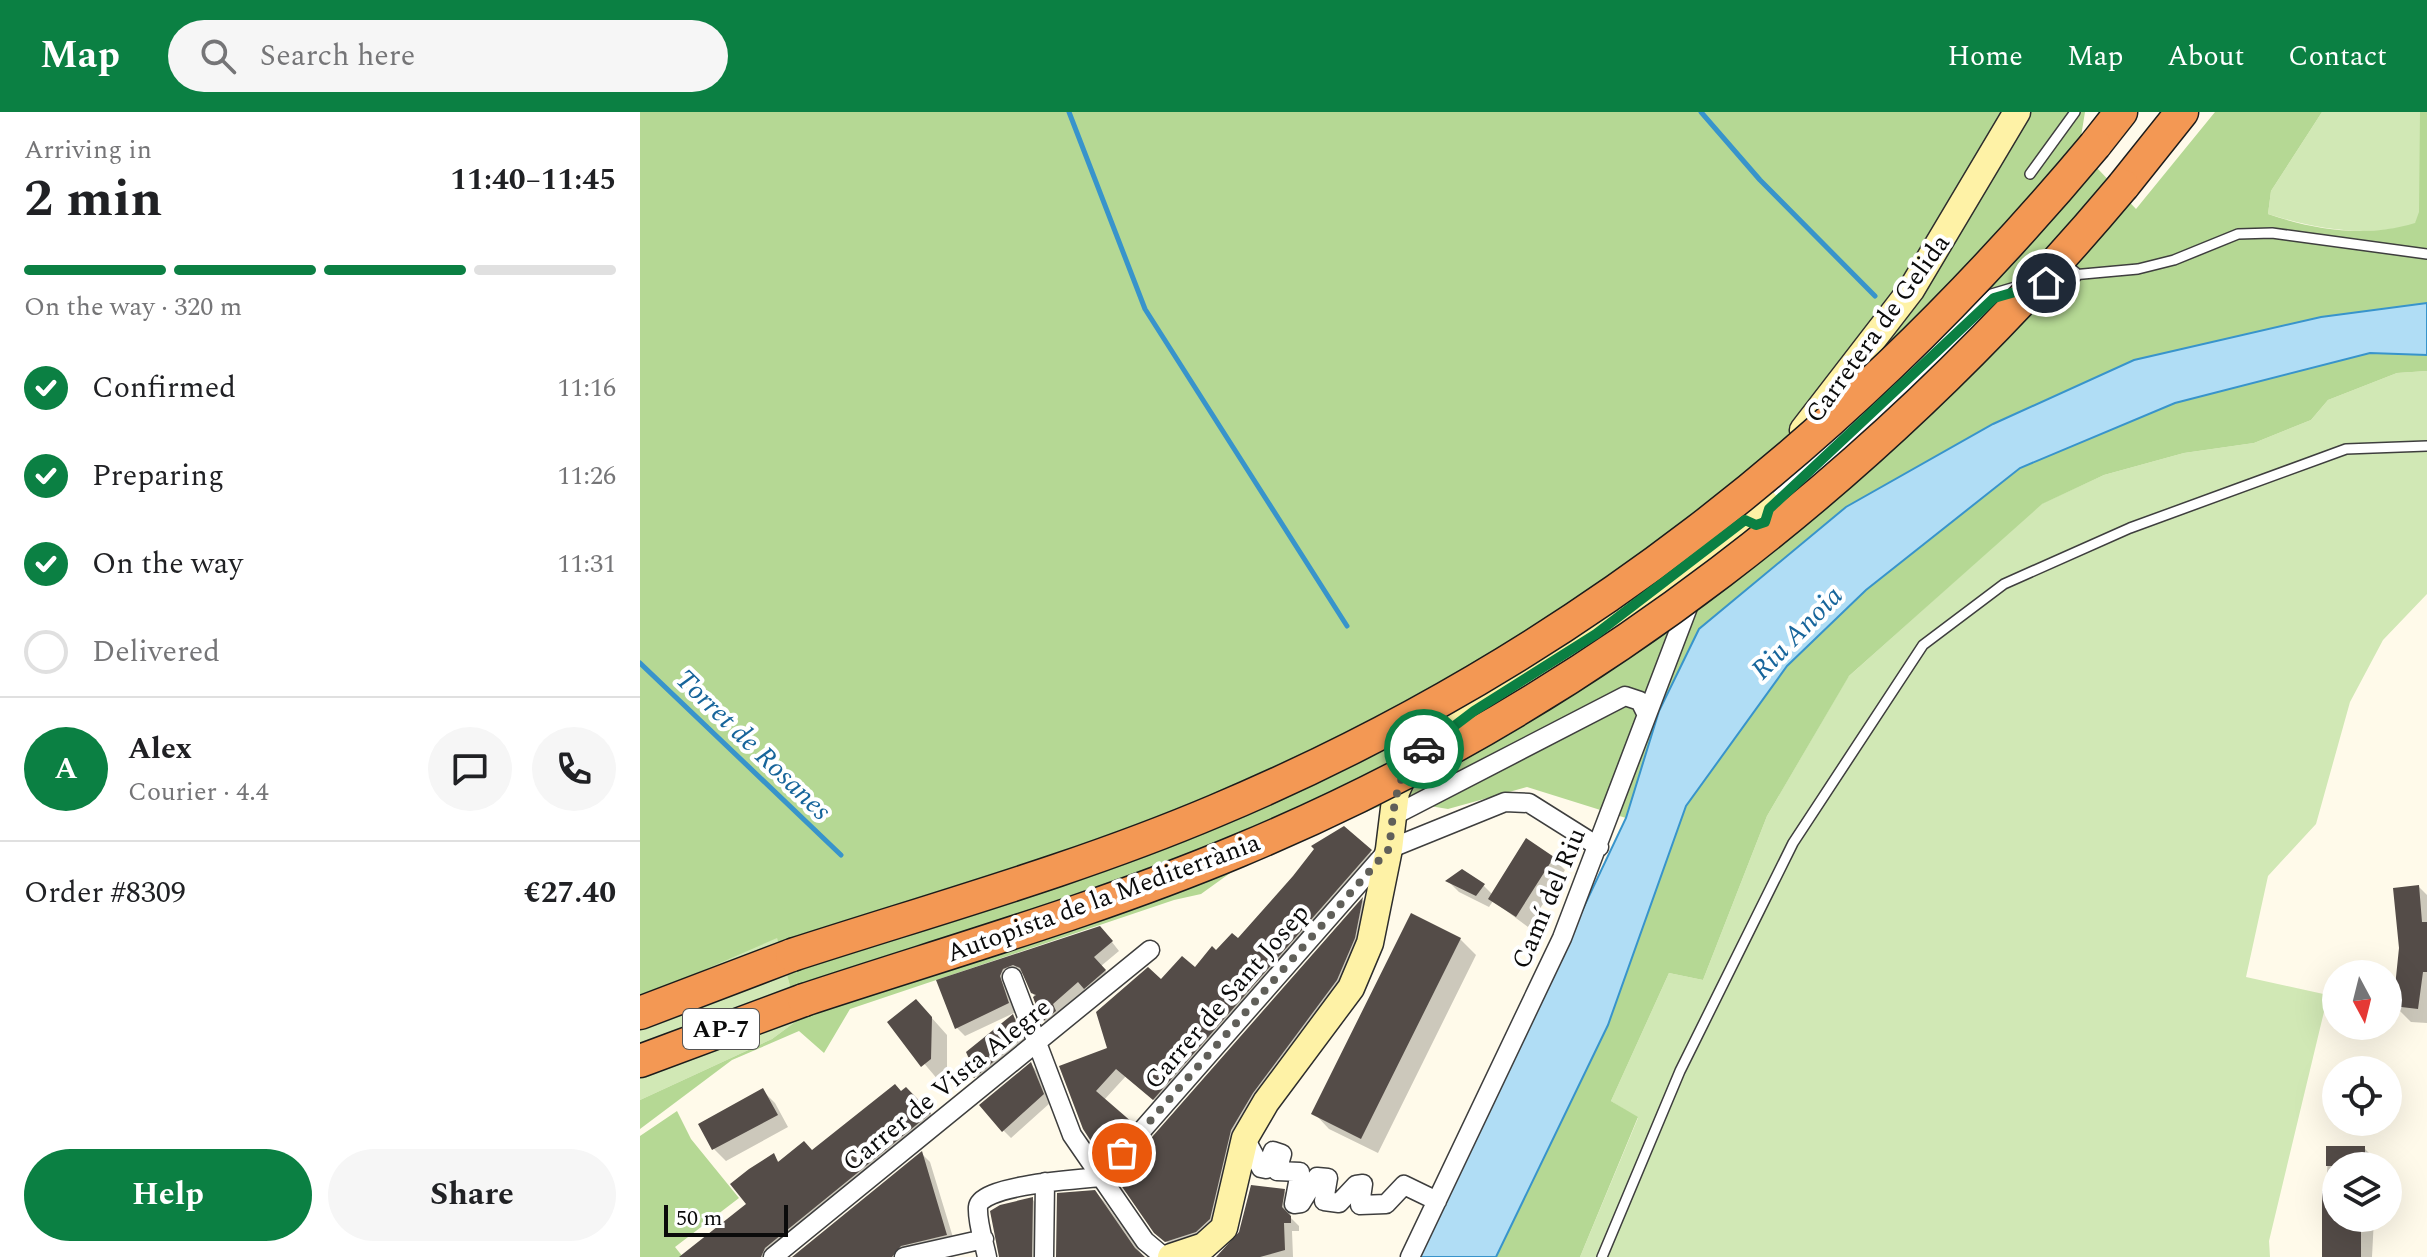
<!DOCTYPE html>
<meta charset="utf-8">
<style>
:root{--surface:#fff;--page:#f6f6f6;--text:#202124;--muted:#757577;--line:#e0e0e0;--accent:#0b8043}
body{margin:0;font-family:Spectral,serif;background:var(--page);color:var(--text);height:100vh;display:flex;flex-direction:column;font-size:30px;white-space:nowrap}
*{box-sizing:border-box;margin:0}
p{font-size:26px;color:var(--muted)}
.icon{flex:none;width:44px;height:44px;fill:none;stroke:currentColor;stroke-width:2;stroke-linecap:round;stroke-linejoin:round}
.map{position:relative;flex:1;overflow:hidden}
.details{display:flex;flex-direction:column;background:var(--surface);width:640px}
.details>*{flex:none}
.needle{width:52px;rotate:173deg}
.controls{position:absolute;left:1682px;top:848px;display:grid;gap:16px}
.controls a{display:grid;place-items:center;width:80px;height:80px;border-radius:50%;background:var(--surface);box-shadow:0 8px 32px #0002;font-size:40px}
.scale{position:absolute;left:24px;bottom:20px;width:124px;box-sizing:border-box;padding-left:8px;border:4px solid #0b0b0b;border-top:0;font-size:22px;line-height:28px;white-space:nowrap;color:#0b0b0b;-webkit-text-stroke:6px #fff;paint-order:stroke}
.pin{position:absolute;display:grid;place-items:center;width:68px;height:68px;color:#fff;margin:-34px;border:4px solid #fff;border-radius:50%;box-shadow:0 2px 8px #0007}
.courier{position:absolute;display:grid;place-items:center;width:80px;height:80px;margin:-40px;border:6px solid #0b8043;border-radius:50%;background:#fff;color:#222;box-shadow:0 2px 10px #0007}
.overview em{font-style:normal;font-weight:700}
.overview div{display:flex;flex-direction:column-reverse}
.overview{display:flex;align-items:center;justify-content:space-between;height:136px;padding:0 24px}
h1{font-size:52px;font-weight:700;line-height:60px}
.bar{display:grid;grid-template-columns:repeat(4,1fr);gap:12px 8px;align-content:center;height:96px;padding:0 24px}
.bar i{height:10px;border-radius:6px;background:var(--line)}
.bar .current{background:var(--accent)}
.bar p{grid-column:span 4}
.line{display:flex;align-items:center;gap:20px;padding:0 24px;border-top:2px solid var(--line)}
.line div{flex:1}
.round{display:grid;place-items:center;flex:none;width:84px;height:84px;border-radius:42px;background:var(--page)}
ol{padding:0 24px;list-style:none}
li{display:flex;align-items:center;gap:24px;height:88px}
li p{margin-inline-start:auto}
li .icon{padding:8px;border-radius:50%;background:var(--accent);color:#fff;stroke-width:4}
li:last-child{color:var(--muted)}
li i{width:44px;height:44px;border:4px solid var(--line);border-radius:50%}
.action{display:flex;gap:16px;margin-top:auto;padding:16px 24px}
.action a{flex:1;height:92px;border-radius:48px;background:var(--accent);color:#fff;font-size:32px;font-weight:700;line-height:92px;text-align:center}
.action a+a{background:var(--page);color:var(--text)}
header{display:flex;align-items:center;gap:48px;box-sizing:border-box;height:112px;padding:0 40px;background:var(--accent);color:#fff}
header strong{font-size:38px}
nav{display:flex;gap:44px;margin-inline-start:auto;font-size:28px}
.search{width:560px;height:72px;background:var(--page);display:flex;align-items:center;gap:20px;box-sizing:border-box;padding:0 28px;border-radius:44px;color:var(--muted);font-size:30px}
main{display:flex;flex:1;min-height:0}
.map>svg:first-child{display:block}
.green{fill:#d1e8b5}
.forest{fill:#b5d894}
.water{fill:#b0ddf5;stroke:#3894cb;stroke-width:2}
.shadow{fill:#0003}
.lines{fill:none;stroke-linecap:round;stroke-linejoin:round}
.stream{stroke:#3894cb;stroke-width:5}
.building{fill:#544c48}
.lane-casing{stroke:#3e3e3e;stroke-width:12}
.street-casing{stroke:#3e3e3e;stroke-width:21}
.secondary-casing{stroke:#2d2d2d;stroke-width:29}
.highway-casing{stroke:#1c1c1c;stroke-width:35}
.lane{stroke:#fff;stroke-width:9}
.street{stroke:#fff;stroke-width:18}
.secondary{stroke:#fef2a6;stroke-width:26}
.highway{stroke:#f39854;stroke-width:32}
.highway-bridge-casing{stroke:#1c1c1c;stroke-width:35;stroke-linecap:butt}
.highway-bridge{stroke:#f39854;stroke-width:32}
.done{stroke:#605f59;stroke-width:8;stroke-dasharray:0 14.4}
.route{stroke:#0b8043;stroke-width:10}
.labels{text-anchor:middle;stroke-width:8;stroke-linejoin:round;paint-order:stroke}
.shield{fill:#fff;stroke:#545454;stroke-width:2}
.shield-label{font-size:24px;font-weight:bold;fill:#0b0b0b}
.street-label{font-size:26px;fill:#0b0b0b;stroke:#fff}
.water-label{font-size:28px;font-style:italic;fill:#17659b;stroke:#fff}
</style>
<header>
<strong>Map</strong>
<div class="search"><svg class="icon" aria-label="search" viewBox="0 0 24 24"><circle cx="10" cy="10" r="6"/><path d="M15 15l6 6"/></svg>Search here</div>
<nav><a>Home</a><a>Map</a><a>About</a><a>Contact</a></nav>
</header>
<main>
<section class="details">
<div class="overview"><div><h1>2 min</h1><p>Arriving in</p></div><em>11:40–11:45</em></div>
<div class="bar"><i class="current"></i><i class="current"></i><i class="current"></i><i></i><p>On the way · 320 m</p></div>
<ol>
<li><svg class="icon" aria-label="check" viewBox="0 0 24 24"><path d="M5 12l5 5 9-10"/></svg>Confirmed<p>11:16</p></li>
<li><svg class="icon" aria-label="check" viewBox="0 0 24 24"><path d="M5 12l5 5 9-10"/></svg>Preparing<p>11:26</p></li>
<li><svg class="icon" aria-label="check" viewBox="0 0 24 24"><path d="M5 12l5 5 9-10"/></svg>On the way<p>11:31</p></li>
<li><i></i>Delivered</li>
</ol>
<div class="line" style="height:144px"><b class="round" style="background:var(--accent);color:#fff">A</b><div><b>Alex</b><p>Courier · 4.4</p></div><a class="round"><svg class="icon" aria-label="chat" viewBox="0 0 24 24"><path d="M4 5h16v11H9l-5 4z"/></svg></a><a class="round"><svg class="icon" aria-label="phone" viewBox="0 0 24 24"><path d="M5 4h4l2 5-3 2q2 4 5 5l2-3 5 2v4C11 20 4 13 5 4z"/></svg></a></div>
<div class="line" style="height:104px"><div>Order #8309</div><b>€27.40</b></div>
<div class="action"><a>Help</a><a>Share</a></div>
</section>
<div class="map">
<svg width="1787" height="1145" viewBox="0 0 1787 1145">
<rect width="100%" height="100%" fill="#fffaea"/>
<path class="green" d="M1682 0H1780V100L1775 112C1727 126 1675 117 1628 102L1631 79Z
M1787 259V482L1743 528 1710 590 1676 712 1628 764 1606 865 1688 883 1629 1129 1630 1145H940L998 1006 971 989 1029 861 1063 868 1127 704 1208 565 1401 392 1464 363 1544 341 1614 331 1671 308 1688 288 1757 261Z
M137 825 159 907 132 927 0 988V886Z"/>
<path class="forest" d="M0 0H1445L1439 37 1496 97 1575 0H1682L1631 79 1628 102C1674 118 1727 126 1775 111L1779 100 1780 0H1787V191L1681 205 1494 248 1352 312 1206 395 1059 517 1019 599 986 706 887 675 808 697 759 689 735 696 593 759 561 782 534 788 210 897 184 941 159 919 92 948 0 1017V988L132 927 159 907 137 826 0 886Z
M1730 241 1787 243V259L1757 261 1688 288 1671 308 1614 331 1544 341 1464 363 1402 392 1209 564 1127 704 1063 868 1029 861 971 989 998 1005 940 1145H856L968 913 1046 694 1147 554 1226 478 1380 356 1535 291Z
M37 999 51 1027 99 1086 35 1135 43 1145H0V1024Z"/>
<path class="water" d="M1787 191V243L1730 241 1535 291 1380 356 1226 478 1147 554 1046 694 968 913 856 1145H778L986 706 1019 599 1059 517 1206 395 1353 312 1494 248 1681 205Z"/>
<path class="shadow" d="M704 716 739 748 522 995 486 964 464 988 500 1020 472 1052 444 1016 421 955 469 937 522 870 555 858 598 829Z
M913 746 925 758 888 815 853 789 849 795 819 780 808 769 844 774 853 783Z
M1779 775 1787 783V911L1771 910 1755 894Z
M723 788 732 797 724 837 622 992 579 1118 537 1140 516 1120 479 1066Z
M468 825 479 839 461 854 473 867 412 917 404 909 385 861 371 865 376 900 325 924 317 916 299 869Z
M820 827 836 843 738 1041 689 1017 674 1001Z
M373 904 380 911 389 934 343 972 336 964Z
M291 905 307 923V963L299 969 249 910Z
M391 953 398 960 410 991 371 1026 363 1018Z
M266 977 299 1010 134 1145H49L108 1092 133 1044 140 1051 173 1040Z
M123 979 135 991 148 1015 86 1049 74 1037 61 1013Z
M1688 1036H1724L1736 1048V1054H1696V1106H1734L1732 1145H1684Z
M282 1042 290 1050 315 1132 265 1145H155Z
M644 1079 653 1088 650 1105 659 1114V1119H652L653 1145H577Z
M454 1080 464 1089 504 1145H418Z
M392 1087 401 1096 400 1145H360Z"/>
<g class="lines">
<path class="stream" d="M429 0 505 197 707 514
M1061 0 1120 68 1235 184
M0 551 201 743"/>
</g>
<path class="building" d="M704 714 732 738 513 988 476 957 456 979 493 1011 462 1046 443 1017 419 954 467 936 456 900 508 855 521 867 542 844 555 855 572 834 576 838 592 821 598 826 653 764 674 737 671 734Z
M886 726 914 745 876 805 848 787Z
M822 757 845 772 836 784 805 769Z
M1779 773 1782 810H1787V860H1783L1778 897 1753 894 1759 836 1753 776Z
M723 785 715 826 697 868 613 981 591 1018 570 1107 556 1120 525 1130 514 1121 476 1066Z
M771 801 821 826 721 1027 671 1002Z
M460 814 473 829 454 845 466 858 444 877 438 870 413 892 416 899 402 910 393 885 396 883 391 881 380 856 373 853 363 857 360 864 369 891 315 917 296 868Z
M276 887 292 905 291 947 281 955 247 910Z
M373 902 382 926 334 966 324 952 330 949 326 940Z
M391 950 404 982 362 1020 339 993Z
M255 972 261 979 266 975 291 1001 125 1136 121 1145H39L106 1092 90 1072 109 1057 134 1041 138 1050 164 1029 172 1038Z
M123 976 138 1003 72 1038 58 1012Z
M1686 1034H1725V1054H1686Z
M282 1039 307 1123 261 1134 252 1145H152Z
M611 1073 645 1077 642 1095 651 1104V1111H644L645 1138 620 1145H576L599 1120Z
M455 1078 495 1136 505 1145H416L417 1081Z
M1682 1079H1696V1106H1721V1145H1682Z
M393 1085 392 1145H359L350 1099 360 1093Z"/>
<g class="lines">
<g class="lane-casing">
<path id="lane" d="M1390 62 1435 0
M1432 163 1498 157 1534 148 1598 122 1632 121 1787 142
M962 1145 1040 959 1153 731 1283 533 1364 472 1490 416 1706 337 1787 334"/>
</g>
<g class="street-casing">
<path id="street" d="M1129 397 1354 186 1432 163
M753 704 985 584 1000 589 1007 603
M372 865 432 1023 505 1129 524 1145
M605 1026 621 1056 626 1057 633 1039 642 1042 637 1059 660 1060 654 1092 661 1091 677 1065 688 1066 684 1089 699 1091 716 1073 723 1072 720 1093 746 1092 764 1073 797 1089
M461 1065 749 737 865 690 889 691 959 735
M133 1145 510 838
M264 1145 344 1127
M347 1145C344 1130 337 1110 338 1095 340 1073 441 1067 461 1065
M404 1145 405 1070
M770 1145 922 826 1053 482"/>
</g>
<g class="secondary-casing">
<path id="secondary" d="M1163 318 1271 178 1377 0
M1103 400a13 13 0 1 1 26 0a13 13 0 1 1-26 0Z
M531 1145 564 1134 584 1116 605 1026 626 990 711 876 730 831 749 737 756 680 771 646 834 599 956 522 1105 408"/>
</g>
<g class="highway-casing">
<path id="highway" d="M1455 33 1481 0
M1483 74 1542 0
M0 901 152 843
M0 949 164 888"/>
</g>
<use href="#lane" class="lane"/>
<use href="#street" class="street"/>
<use href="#secondary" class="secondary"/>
<use href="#highway" class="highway"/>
<g class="highway-bridge-casing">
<path id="highway-bridge" d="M152 843C294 797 438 757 575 699 929 550 1210 326 1455 33
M164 888C309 840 457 798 598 739 947 594 1242 361 1483 74"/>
</g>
<use href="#highway-bridge" class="highway-bridge"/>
</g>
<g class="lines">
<path class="done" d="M482 1041 749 737C754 701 753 660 784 637"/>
<path class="route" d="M784 637 834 599 956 522 1105 408 1116 413 1125 410 1129 397 1354 186 1406 171"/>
</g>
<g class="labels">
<rect class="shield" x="43" y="897" width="76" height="40" rx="6"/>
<g class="shield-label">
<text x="81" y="925">AP-7</text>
</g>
<g class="street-label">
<text transform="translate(1237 216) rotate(-54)" y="9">Carretera de Gelida</text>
<text transform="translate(463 785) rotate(-20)" y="9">Autopista de la Mediterrània</text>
<text transform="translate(908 786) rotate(-67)" y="9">Camí del Riu</text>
<text transform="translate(586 884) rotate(-49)" y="9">Carrer de Sant Josep</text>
<text transform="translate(306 972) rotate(-39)" y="9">Carrer de Vista Alegre</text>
</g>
<g class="water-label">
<text transform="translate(1156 520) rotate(-46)" y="10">Riu Anoia</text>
<text transform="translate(114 632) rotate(44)" y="10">Torret de Rosanes</text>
</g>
</g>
</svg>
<div class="controls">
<a><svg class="needle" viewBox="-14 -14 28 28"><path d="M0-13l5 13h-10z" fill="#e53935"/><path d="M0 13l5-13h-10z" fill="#757577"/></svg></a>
<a><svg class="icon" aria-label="locate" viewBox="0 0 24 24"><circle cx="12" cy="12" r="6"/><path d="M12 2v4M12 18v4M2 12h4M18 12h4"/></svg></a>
<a><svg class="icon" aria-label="layers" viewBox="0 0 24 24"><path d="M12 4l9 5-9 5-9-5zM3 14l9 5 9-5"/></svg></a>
</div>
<div class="scale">50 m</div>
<div class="pin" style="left:482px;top:1041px;background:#ea580c"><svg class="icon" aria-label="bag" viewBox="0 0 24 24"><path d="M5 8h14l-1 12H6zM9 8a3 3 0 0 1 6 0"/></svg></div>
<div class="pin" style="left:1406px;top:171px;background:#1f2937"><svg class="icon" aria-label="home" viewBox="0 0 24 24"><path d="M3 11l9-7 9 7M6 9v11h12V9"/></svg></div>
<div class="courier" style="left:784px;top:637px"><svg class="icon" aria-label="car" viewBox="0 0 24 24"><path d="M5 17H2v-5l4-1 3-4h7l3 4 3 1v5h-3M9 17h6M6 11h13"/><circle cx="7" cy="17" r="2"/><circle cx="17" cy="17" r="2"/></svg></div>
</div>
</main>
